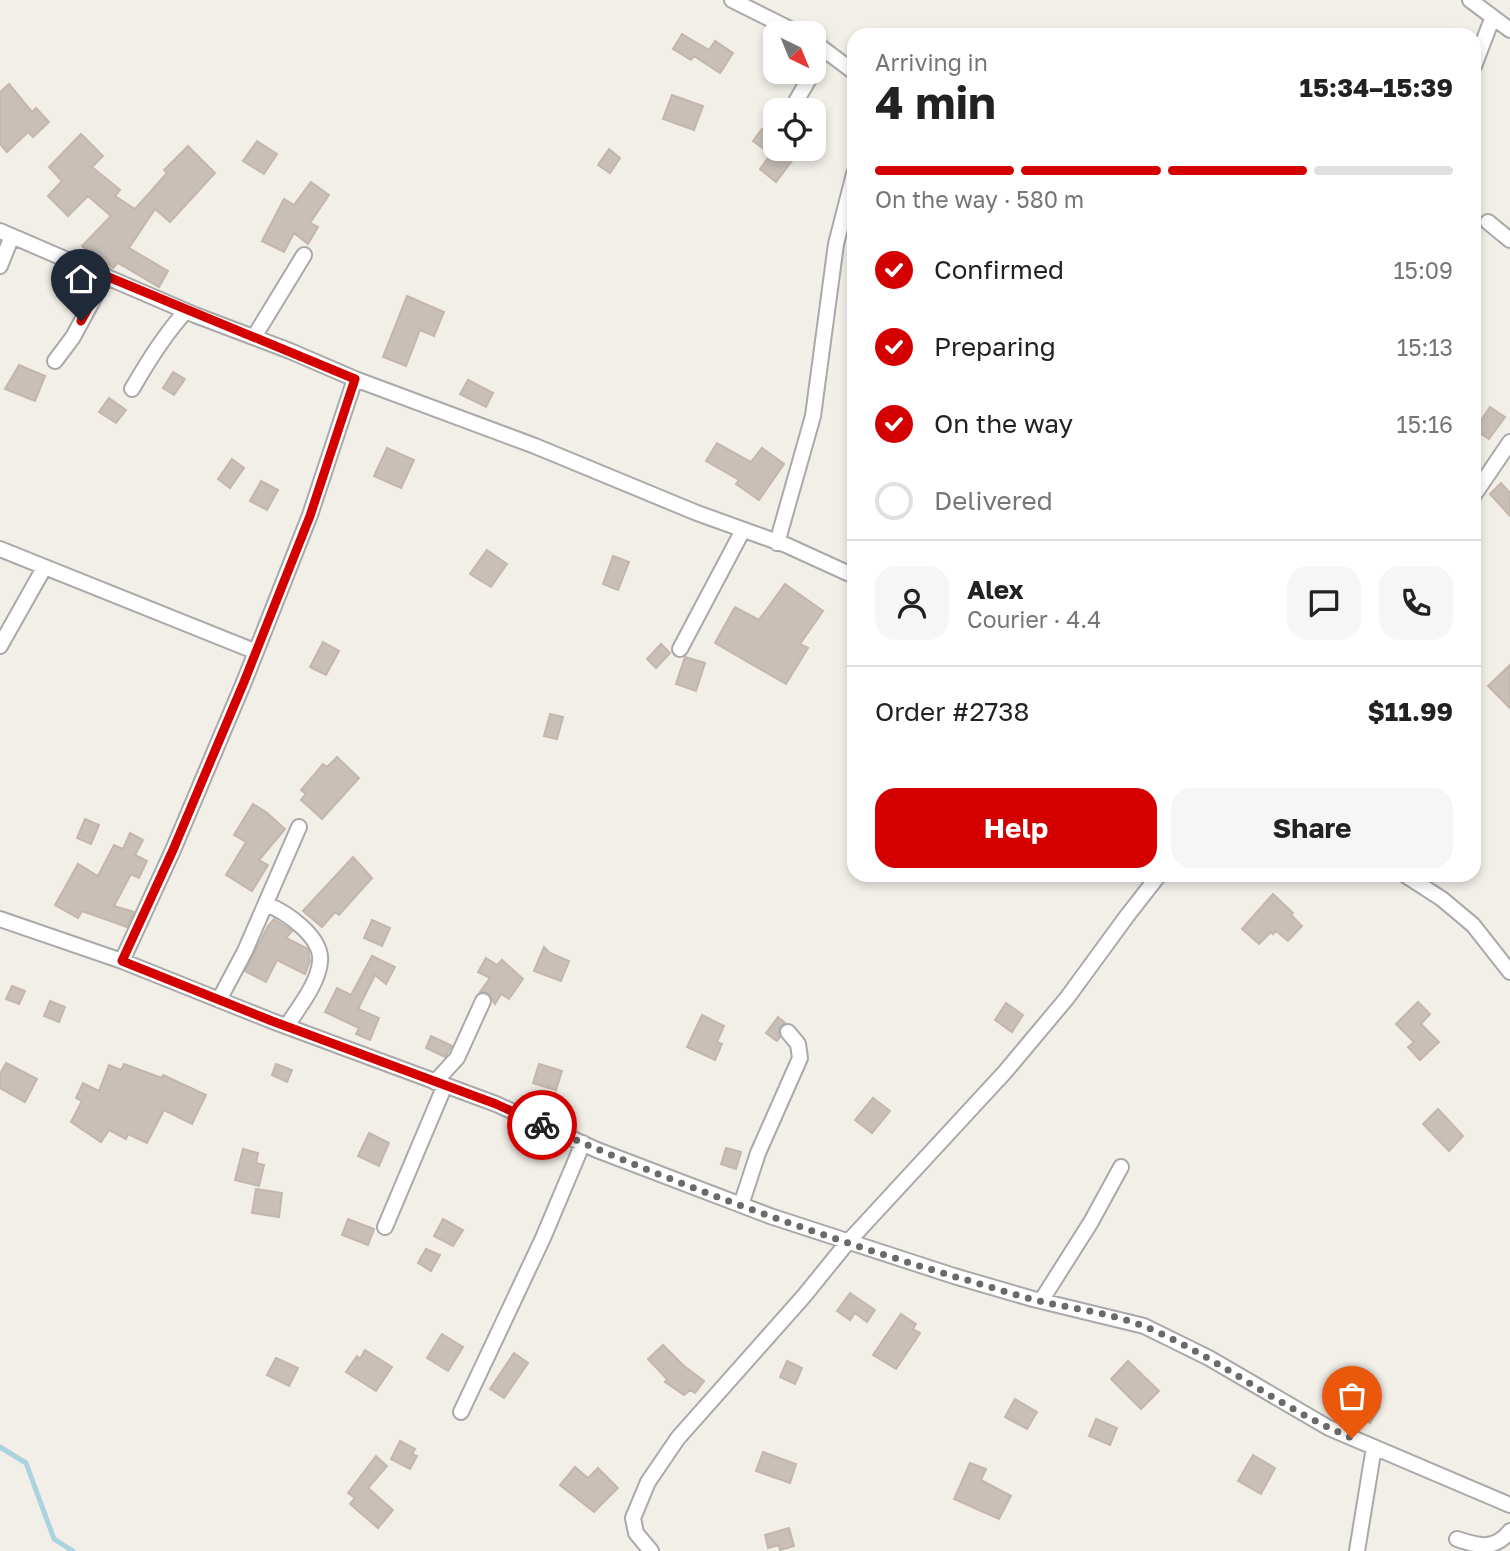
<!DOCTYPE html>
<meta charset="utf-8">
<style>
:root{--surface:#fff;--page:#f6f6f6;--text:#222;--muted:#767676;--line:#e0e0e0;--accent:#d40000}
body{margin:0;font-family:"Golos Text",sans-serif;background:var(--page);color:var(--text);height:100vh;display:flex;flex-direction:column;font-size:26px;white-space:nowrap}
*{box-sizing:border-box;margin:0}
p{font-size:23px;color:var(--muted)}
.icon{flex:none;width:38px;height:38px;fill:none;stroke:currentColor;stroke-width:2;stroke-linecap:round;stroke-linejoin:round}
.map{position:relative;flex:1;overflow:hidden}
.panel{position:absolute;left:847px;top:28px;width:634px;height:854px;display:flex;flex-direction:column;background:var(--surface);border-radius:21px;box-shadow:0 4px 10px #0003}
.panel>*{flex:none}
.needle{width:46px;rotate:137deg}
.fabs{position:absolute;left:763px;top:21px;display:grid;gap:14px}
.fabs a{display:grid;place-items:center;width:63px;height:63px;border-radius:14px;background:var(--surface);box-shadow:0 4px 10px #0003;font-size:35px}
.pin{position:absolute;display:grid;place-items:center;width:60px;height:60px;color:#fff;margin:-72px -30px;border-radius:50% 50% 50% 0;rotate:-45deg;box-shadow:0 0 7px #0007}
.pin .icon{rotate:45deg}
.courier{position:absolute;display:grid;place-items:center;width:70px;height:70px;margin:-35px;border:5px solid #d40000;border-radius:50%;background:#fff;color:#222;box-shadow:0 2px 9px #0007}
.summary em{font-style:normal;font-weight:700}
.summary div{display:flex;flex-direction:column-reverse}
.summary{display:flex;align-items:center;justify-content:space-between;height:119px;padding:0 28px}
h1{font-size:46px;font-weight:700;line-height:52px}
.bar{display:grid;grid-template-columns:repeat(4,1fr);gap:10px 7px;align-content:center;height:84px;padding:0 28px}
.bar i{height:9px;border-radius:5px;background:var(--line)}
.bar .current{background:var(--accent)}
.bar p{grid-column:span 4}
.line{display:flex;align-items:center;gap:18px;padding:0 28px;border-top:2px solid var(--line)}
.line div{flex:1}
.round{display:grid;place-items:center;flex:none;width:74px;height:74px;border-radius:21px;background:var(--page)}
ol{padding:0 28px;list-style:none}
li{display:flex;align-items:center;gap:21px;height:77px}
li p{margin-inline-start:auto}
li .icon{padding:7px;border-radius:50%;background:var(--accent);color:#fff;stroke-width:4}
li:last-child{color:var(--muted)}
li i{width:38px;height:38px;border:4px solid var(--line);border-radius:50%}
.action{display:flex;gap:14px;margin-top:auto;padding:14px 28px}
.action a{flex:1;height:80px;border-radius:21px;background:var(--accent);color:#fff;font-size:28px;font-weight:700;line-height:80px;text-align:center}
.action a+a{background:var(--page);color:var(--text)}
.map>svg:first-child{display:block}
.lines{fill:none;stroke-linecap:round;stroke-linejoin:round}
.stream{stroke:#aad3df;stroke-width:5}
.building{fill:#c7bfb8;stroke:#c4b6ab;stroke-width:2}
.street-casing{stroke:#a9a9a9;stroke-width:18}
.street{stroke:#fff;stroke-width:14}
.done{stroke:#6b6a68;stroke-width:7;stroke-dasharray:0 12.6}
.route{stroke:#d40000;stroke-width:9}
</style>
<div class="map">
<svg width="1510" height="1551" viewBox="0 0 1510 1551">
<rect width="100%" height="100%" fill="#f2efe9"/>
<g class="lines">
<path class="stream" d="M0 1447 26 1463 54 1539 73 1551"/>
</g>
<path class="building" d="M682 34 709 50 715 41 733 53 720 73 694 56 691 60 673 49Z
M9 84 32 112 36 108 49 122 33 137 28 132 7 152 0 144V92Z
M672 95 703 106 694 130 663 119Z
M762 129 775 139V149H782L794 158 776 182 760 169 771 154 753 141Z
M81 134 103 156 92 167 120 190 115 196 135 209 167 173 164 170 188 146 215 173 170 222 155 209 129 248 168 271 159 287 118 263 113 268 108 264 106 266 100 263 82 246 111 216 88 196 68 216 48 196 62 181 49 167Z
M257 141 277 154 264 174 243 161Z
M609 149 620 158 610 173 598 165Z
M311 182 329 195 310 223 318 227 308 244 294 233 284 252 262 241 284 199 294 205Z
M407 296 444 312 434 336 420 330 406 366 383 357Z
M19 365 45 376 35 401 5 389Z
M173 372 185 379 174 395 163 388Z
M468 380 493 393 486 407 460 394Z
M109 398 126 410 116 423 99 412Z
M1490 407 1505 417 1489 439 1475 430Z
M717 443 751 462 762 448 784 464 759 500 736 484 739 480 706 461Z
M387 448 414 460 401 488 374 476Z
M232 459 244 468 230 488 218 479Z
M261 481 278 490 267 510 250 501Z
M1501 483 1510 493V516L1490 494Z
M487 550 507 564 491 587 470 574Z
M613 556 629 562 618 590 603 584Z
M785 584 823 611 800 644 808 648 786 684 715 643 735 607 759 620Z
M323 642 339 651 326 675 310 667Z
M661 644 670 653 656 668 647 659Z
M685 657 705 663 696 691 676 684Z
M1510 665V708L1488 686Z
M550 714 563 717 557 739 544 736Z
M337 757 359 778 322 819 301 800 306 794 301 790 323 764 327 767Z
M253 804 266 812 285 829 259 860 268 865 252 891 226 875 246 842 234 835Z
M85 819 99 825 91 844 77 838Z
M130 833 143 840 135 855 147 861 139 878 131 874 114 906 134 912 127 927 82 911 78 918 55 905 78 864 98 876 114 845 123 849Z
M353 857 372 878 339 915 335 912 322 927 303 911Z
M1273 894 1293 913 1291 915 1302 926 1288 941 1276 931 1273 934 1271 932 1259 944 1242 929Z
M274 919 292 931 286 938 308 949 310 961 305 974 277 960 266 982 245 971 268 926Z
M372 920 390 928 382 946 364 938Z
M544 947 550 953 569 961 561 981 534 971Z
M372 956 395 967 386 984 375 975 358 1009 379 1018 370 1040 356 1034 359 1028 325 1012 337 988 351 995Z
M486 958 497 965 502 960 523 979 509 999 501 994 495 1004 488 993 480 992 490 978 478 972Z
M12 986 25 991 19 1004 6 999Z
M50 1001 65 1007 59 1022 44 1016Z
M1418 1002 1430 1014 1421 1024 1439 1042 1420 1060 1408 1047 1414 1042 1396 1024Z
M1006 1003 1023 1015 1012 1032 995 1020Z
M702 1015 724 1026 717 1042 722 1044 715 1060 687 1047Z
M778 1017 785 1023 779 1028 780 1037 777 1041 766 1033Z
M431 1036 452 1046 445 1057 426 1048Z
M6 1063 37 1079 25 1102 0 1088V1074Z
M124 1064 162 1078 163 1075 206 1095 192 1124 164 1110 147 1143 128 1134 126 1139 109 1130 101 1142 71 1122 82 1101 76 1098 83 1083 99 1091 109 1065 121 1070Z
M276 1064 292 1070 287 1082 272 1075Z
M539 1064 562 1071 556 1090 533 1083Z
M873 1098 890 1111 872 1133 855 1120Z
M1438 1109 1463 1136 1449 1151 1423 1124Z
M369 1133 389 1143 379 1166 358 1156Z
M726 1148 741 1152 736 1169 721 1164Z
M243 1149 258 1153 256 1163 264 1165 259 1186 235 1180Z
M256 1189 282 1193 279 1217 252 1213Z
M348 1219 374 1229 368 1245 342 1235Z
M443 1219 463 1230 453 1246 434 1236Z
M426 1249 440 1255 431 1271 418 1263Z
M850 1293 875 1310 867 1322 855 1313 850 1320 837 1311Z
M901 1314 916 1324 913 1329 920 1333 896 1369 873 1355Z
M442 1334 463 1347 448 1371 427 1358Z
M663 1345 684 1366 704 1381 695 1393 690 1390 684 1395 665 1382 667 1379 648 1359Z
M365 1350 392 1367 376 1391 346 1372 357 1356 360 1359Z
M514 1353 528 1363 504 1398 490 1389Z
M276 1358 298 1368 289 1386 267 1375Z
M787 1361 802 1368 795 1384 780 1377Z
M1128 1361 1159 1391 1141 1409 1111 1379Z
M1362 1396 1380 1407 1370 1423 1352 1413Z
M1015 1399 1037 1412 1027 1429 1005 1417Z
M1096 1419 1117 1428 1110 1445 1089 1436Z
M400 1441 415 1449 412 1454 417 1456 410 1469 391 1459Z
M763 1452 796 1464 790 1483 756 1471Z
M1253 1455 1275 1468 1261 1494 1238 1481Z
M376 1456 387 1466 368 1488 393 1510 378 1528 350 1504 355 1498 348 1493Z
M970 1463 986 1469 981 1480 1011 1496 999 1519 954 1499Z
M575 1467 588 1478 598 1468 618 1488 594 1512 560 1485Z
M789 1528 794 1546 780 1550 779 1545 768 1548 765 1535Z"/>
<g class="lines">
<g class="street-casing">
<path id="street" d="M732 0 798 33
M1470 0 1510 30
M814 42 854 72
M1474 66 1492 19
M791 110 813 72
M1488 222 1510 240
M0 231 195 315 290 351 355 379 535 446 697 513 786 545 854 576
M0 266 12 236
M254 337 304 255
M55 361 73 337 106 276
M132 389C148 361 164 335 186 311
M1474 495 1510 442
M777 543 813 416 836 244 854 174
M0 549 254 651
M0 646 44 568
M680 649 743 530
M1405 875 1442 899 1473 925 1510 972
M266 904C286 912 323 937 320 962 318 984 298 1008 287 1026
M0 919 122 961 272 1021 496 1104 597 1150 770 1216 954 1276 1033 1299 1144 1326 1209 1358 1329 1428 1510 1505
M122 961 173 850 244 682 310 515 355 379
M219 1000 245 951 299 827
M435 1082 457 1058 483 1001
M741 1205 758 1153 800 1058 798 1044 788 1032
M385 1227 445 1085
M1041 1301 1091 1222 1121 1167
M461 1412 543 1238 583 1143
M1457 1539C1478 1546 1494 1551 1510 1531
M651 1551 636 1533 633 1518 648 1482 678 1438 804 1296 847 1243 1005 1072 1067 998 1127 916 1159 875
M1357 1551 1374 1447"/>
</g>
<use href="#street" class="street"/>
</g>
<g class="lines">
<path class="done" d="M542 1125C676 1185 816 1235 956 1277 985 1285 1014 1295 1043 1302 1077 1309 1114 1314 1146 1327 1218 1357 1279 1408 1352 1438"/>
<path class="route" d="M81 321 106 276 355 379 310 516 244 682 173 850 122 961 272 1021 496 1104 542 1125"/>
</g>
</svg>
<div class="fabs">
<a><svg class="needle" viewBox="-14 -14 28 28"><path d="M0-13l5 13h-10z" fill="#e53935"/><path d="M0 13l5-13h-10z" fill="#767676"/></svg></a>
<a><svg class="icon" aria-label="locate" viewBox="0 0 24 24"><circle cx="12" cy="12" r="6"/><path d="M12 2v4M12 18v4M2 12h4M18 12h4"/></svg></a>
</div>
<div class="pin" style="left:1352px;top:1438px;background:#ea580c"><svg class="icon" aria-label="bag" viewBox="0 0 24 24"><path d="M5 8h14l-1 12H6zM9 8a3 3 0 0 1 6 0"/></svg></div>
<div class="pin" style="left:81px;top:321px;background:#1f2937"><svg class="icon" aria-label="home" viewBox="0 0 24 24"><path d="M3 11l9-7 9 7M6 9v11h12V9"/></svg></div>
<div class="courier" style="left:542px;top:1125px"><svg class="icon" aria-label="bike" viewBox="0 0 24 24"><circle cx="6" cy="16" r="4"/><circle cx="18" cy="16" r="4"/><path d="M6 16l4-8h5l3 8M10 8l3 8H6M13 5h3"/></svg></div>
<section class="panel">
<div class="summary"><div><h1>4 min</h1><p>Arriving in</p></div><em>15:34–15:39</em></div>
<div class="bar"><i class="current"></i><i class="current"></i><i class="current"></i><i></i><p>On the way · 580 m</p></div>
<ol>
<li><svg class="icon" aria-label="check" viewBox="0 0 24 24"><path d="M5 12l5 5 9-10"/></svg>Confirmed<p>15:09</p></li>
<li><svg class="icon" aria-label="check" viewBox="0 0 24 24"><path d="M5 12l5 5 9-10"/></svg>Preparing<p>15:13</p></li>
<li><svg class="icon" aria-label="check" viewBox="0 0 24 24"><path d="M5 12l5 5 9-10"/></svg>On the way<p>15:16</p></li>
<li><i></i>Delivered</li>
</ol>
<div class="line" style="height:126px"><a class="round"><svg class="icon" aria-label="person" viewBox="0 0 24 24"><circle cx="12" cy="8" r="4"/><path d="M4 21q1-7 8-7t8 7"/></svg></a><div><b>Alex</b><p>Courier · 4.4</p></div><a class="round"><svg class="icon" aria-label="chat" viewBox="0 0 24 24"><path d="M4 5h16v11H9l-5 4z"/></svg></a><a class="round"><svg class="icon" aria-label="phone" viewBox="0 0 24 24"><path d="M5 4h4l2 5-3 2q2 4 5 5l2-3 5 2v4C11 20 4 13 5 4z"/></svg></a></div>
<div class="line" style="height:91px"><div>Order #2738</div><b>$11.99</b></div>
<div class="action"><a>Help</a><a>Share</a></div>
</section>
</div>
